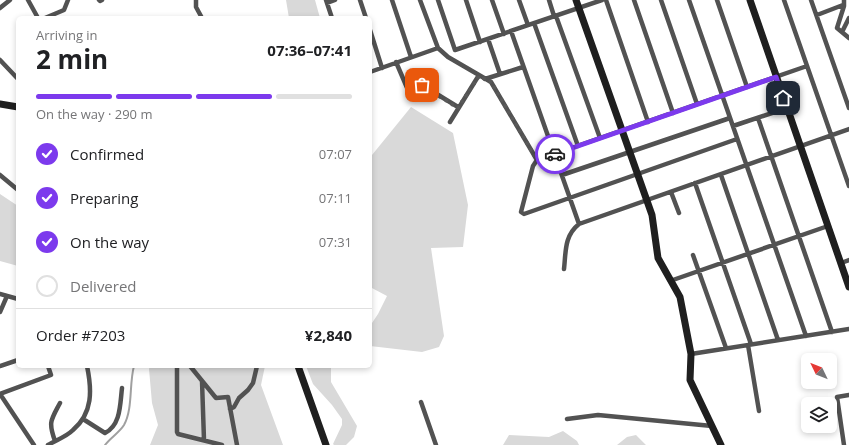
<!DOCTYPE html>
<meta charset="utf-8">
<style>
:root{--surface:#fff;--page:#f6f6f6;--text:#202124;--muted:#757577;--line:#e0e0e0;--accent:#7c3aed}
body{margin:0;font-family:"Open Sans",sans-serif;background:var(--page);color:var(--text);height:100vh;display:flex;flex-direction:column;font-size:15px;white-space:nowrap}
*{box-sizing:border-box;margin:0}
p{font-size:13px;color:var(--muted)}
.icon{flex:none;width:22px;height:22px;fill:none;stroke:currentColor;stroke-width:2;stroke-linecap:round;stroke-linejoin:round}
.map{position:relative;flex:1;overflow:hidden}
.sheet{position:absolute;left:16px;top:16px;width:356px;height:352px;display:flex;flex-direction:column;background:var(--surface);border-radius:6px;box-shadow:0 2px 6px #0003}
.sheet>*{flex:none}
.needle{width:26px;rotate:313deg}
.controls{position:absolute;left:801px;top:353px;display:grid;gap:8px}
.controls a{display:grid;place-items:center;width:36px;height:36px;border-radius:6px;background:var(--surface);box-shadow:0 2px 6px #0003;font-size:20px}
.pin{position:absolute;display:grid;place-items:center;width:34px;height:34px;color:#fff;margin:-17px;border-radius:8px;box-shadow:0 2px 6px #0006}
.courier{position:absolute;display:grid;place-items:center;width:40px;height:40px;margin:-20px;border:3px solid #7c3aed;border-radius:50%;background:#fff;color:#222;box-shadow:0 1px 5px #0007}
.overview em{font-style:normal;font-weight:700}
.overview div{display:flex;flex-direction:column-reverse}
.overview{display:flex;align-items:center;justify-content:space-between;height:68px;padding:0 20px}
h1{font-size:26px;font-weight:700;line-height:30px}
.bar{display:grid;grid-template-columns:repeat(4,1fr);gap:6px 4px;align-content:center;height:48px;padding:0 20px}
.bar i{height:5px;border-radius:3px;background:var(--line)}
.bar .current{background:var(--accent)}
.bar p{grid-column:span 4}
.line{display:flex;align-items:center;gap:10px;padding:0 20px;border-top:1px solid var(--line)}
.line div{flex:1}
ol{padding:0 20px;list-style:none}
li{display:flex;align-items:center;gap:12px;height:44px}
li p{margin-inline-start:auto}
li .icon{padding:4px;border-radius:50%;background:var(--accent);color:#fff;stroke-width:4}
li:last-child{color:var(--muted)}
li i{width:22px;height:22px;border:2px solid var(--line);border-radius:50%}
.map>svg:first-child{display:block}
.green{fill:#d9d9d9}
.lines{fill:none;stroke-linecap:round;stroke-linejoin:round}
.stream{stroke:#a0a0a0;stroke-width:2}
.street{stroke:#525252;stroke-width:4.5}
.secondary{stroke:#1f1f1f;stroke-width:7}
.done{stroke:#595959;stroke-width:4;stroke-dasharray:0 7.2}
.route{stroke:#7c3aed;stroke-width:5}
</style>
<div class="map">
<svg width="849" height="445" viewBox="0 0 849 445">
<rect width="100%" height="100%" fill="#fff"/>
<path class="green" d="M286 0H315L320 18H289Z
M411 107 453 133 468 205 463 247 431 248 444 336 439 347 422 352 370 346V326L378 314 387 296 370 287V161L372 155Z
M0 194 18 206V266L0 261Z
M150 366H265L261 385 283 445H150L158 425 152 403 149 369Z
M306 366H331V382L357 426 354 437 346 445H334L333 444 342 425V419L332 405 313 384Z
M563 431 577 441 579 445H503L509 435 549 437Z
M636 435 646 445H617L627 437Z"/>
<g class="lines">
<path class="stream" d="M105 445C111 437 119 433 124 425 133 409 129 384 134 366"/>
<path class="street" d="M28 0 38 18
M99 0 100 1 102 0
M196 0V7L202 18
M326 0 332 18
M360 0 366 18
M392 0 411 57
M420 0 438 48 448 57 491 82 537 160
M438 0 455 50 602 0
M466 0 480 42
M492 0 504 34
M519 0 528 25
M549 0 554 16
M606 0 648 122
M634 0 673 113
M661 0 697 104
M689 0 806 336
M717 0 747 87
M784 0 849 186
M811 0 849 108
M844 0V6L837 28 849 38
M327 3 335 0
M0 8 10 0
M817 15 843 5
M556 16 600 138
M45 18 64 10 68 0
M534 23 578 146
M370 30 382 68
M511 31 579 224
M842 32 849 18
M488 39 500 74
M0 60 18 79
M396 62 408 90 422 85 458 107
M370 72 438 48
M485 79 523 67
M758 118 832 332
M450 122 479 75
M733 126 787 108
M737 139 524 214 521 212 533 166 537 160 807 66
M0 175 18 190
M562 175 730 118
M721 175 778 340
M695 183 751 344
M671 192 679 213
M693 255 726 348
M841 263 849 260
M564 269C566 252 564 236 579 224L849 129
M670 281 828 226
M0 294 18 299
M0 312 7 296
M748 345 759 411
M691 354 849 329
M0 366 18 360
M177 366V432L178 434 222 445
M190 366 216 398 228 397 237 445
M202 381 204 440
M0 394 51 375 48 366
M0 394 34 445
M421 402 436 445
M230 409 234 407 239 398 248 390 253 383 257 366
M83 419 105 433C121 425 120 404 122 388
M567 419 598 415 712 426
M55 441C48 422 51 420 60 403
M48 445C56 440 66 437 73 430 93 413 92 390 87 366
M844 445 837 397 849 395"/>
<path class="secondary" d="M576 0 652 215 658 258 680 297 691 354 690 380 721 445
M750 0 849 287
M0 104 18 107
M298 366 326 445"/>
</g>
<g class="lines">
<path class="done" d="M422 85 458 108 479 76 491 82 537 160 555 154"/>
<path class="route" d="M555 154 776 77 783 98"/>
</g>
</svg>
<div class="controls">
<a><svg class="needle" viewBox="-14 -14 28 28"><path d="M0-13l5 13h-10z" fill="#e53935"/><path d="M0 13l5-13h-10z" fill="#757577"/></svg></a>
<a><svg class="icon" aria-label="layers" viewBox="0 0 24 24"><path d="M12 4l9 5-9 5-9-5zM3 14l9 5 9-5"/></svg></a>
</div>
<div class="pin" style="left:422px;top:85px;background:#ea580c"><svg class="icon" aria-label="bag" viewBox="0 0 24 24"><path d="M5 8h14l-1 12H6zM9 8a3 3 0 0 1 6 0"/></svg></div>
<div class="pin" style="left:783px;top:98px;background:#1f2937"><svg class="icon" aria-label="home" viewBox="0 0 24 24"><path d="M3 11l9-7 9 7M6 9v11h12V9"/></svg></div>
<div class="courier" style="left:555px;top:154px"><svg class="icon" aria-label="car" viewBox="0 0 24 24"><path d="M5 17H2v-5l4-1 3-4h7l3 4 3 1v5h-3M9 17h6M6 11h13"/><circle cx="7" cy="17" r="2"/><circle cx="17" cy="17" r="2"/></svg></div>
<section class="sheet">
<div class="overview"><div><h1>2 min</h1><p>Arriving in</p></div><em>07:36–07:41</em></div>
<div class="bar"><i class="current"></i><i class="current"></i><i class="current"></i><i></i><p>On the way · 290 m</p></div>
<ol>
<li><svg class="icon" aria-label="check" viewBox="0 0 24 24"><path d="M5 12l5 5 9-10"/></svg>Confirmed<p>07:07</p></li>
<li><svg class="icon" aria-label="check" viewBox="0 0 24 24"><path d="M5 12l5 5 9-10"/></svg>Preparing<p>07:11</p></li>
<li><svg class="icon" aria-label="check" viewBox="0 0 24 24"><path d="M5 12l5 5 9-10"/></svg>On the way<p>07:31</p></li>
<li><i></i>Delivered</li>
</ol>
<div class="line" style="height:52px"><div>Order #7203</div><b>¥2,840</b></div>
</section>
</div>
